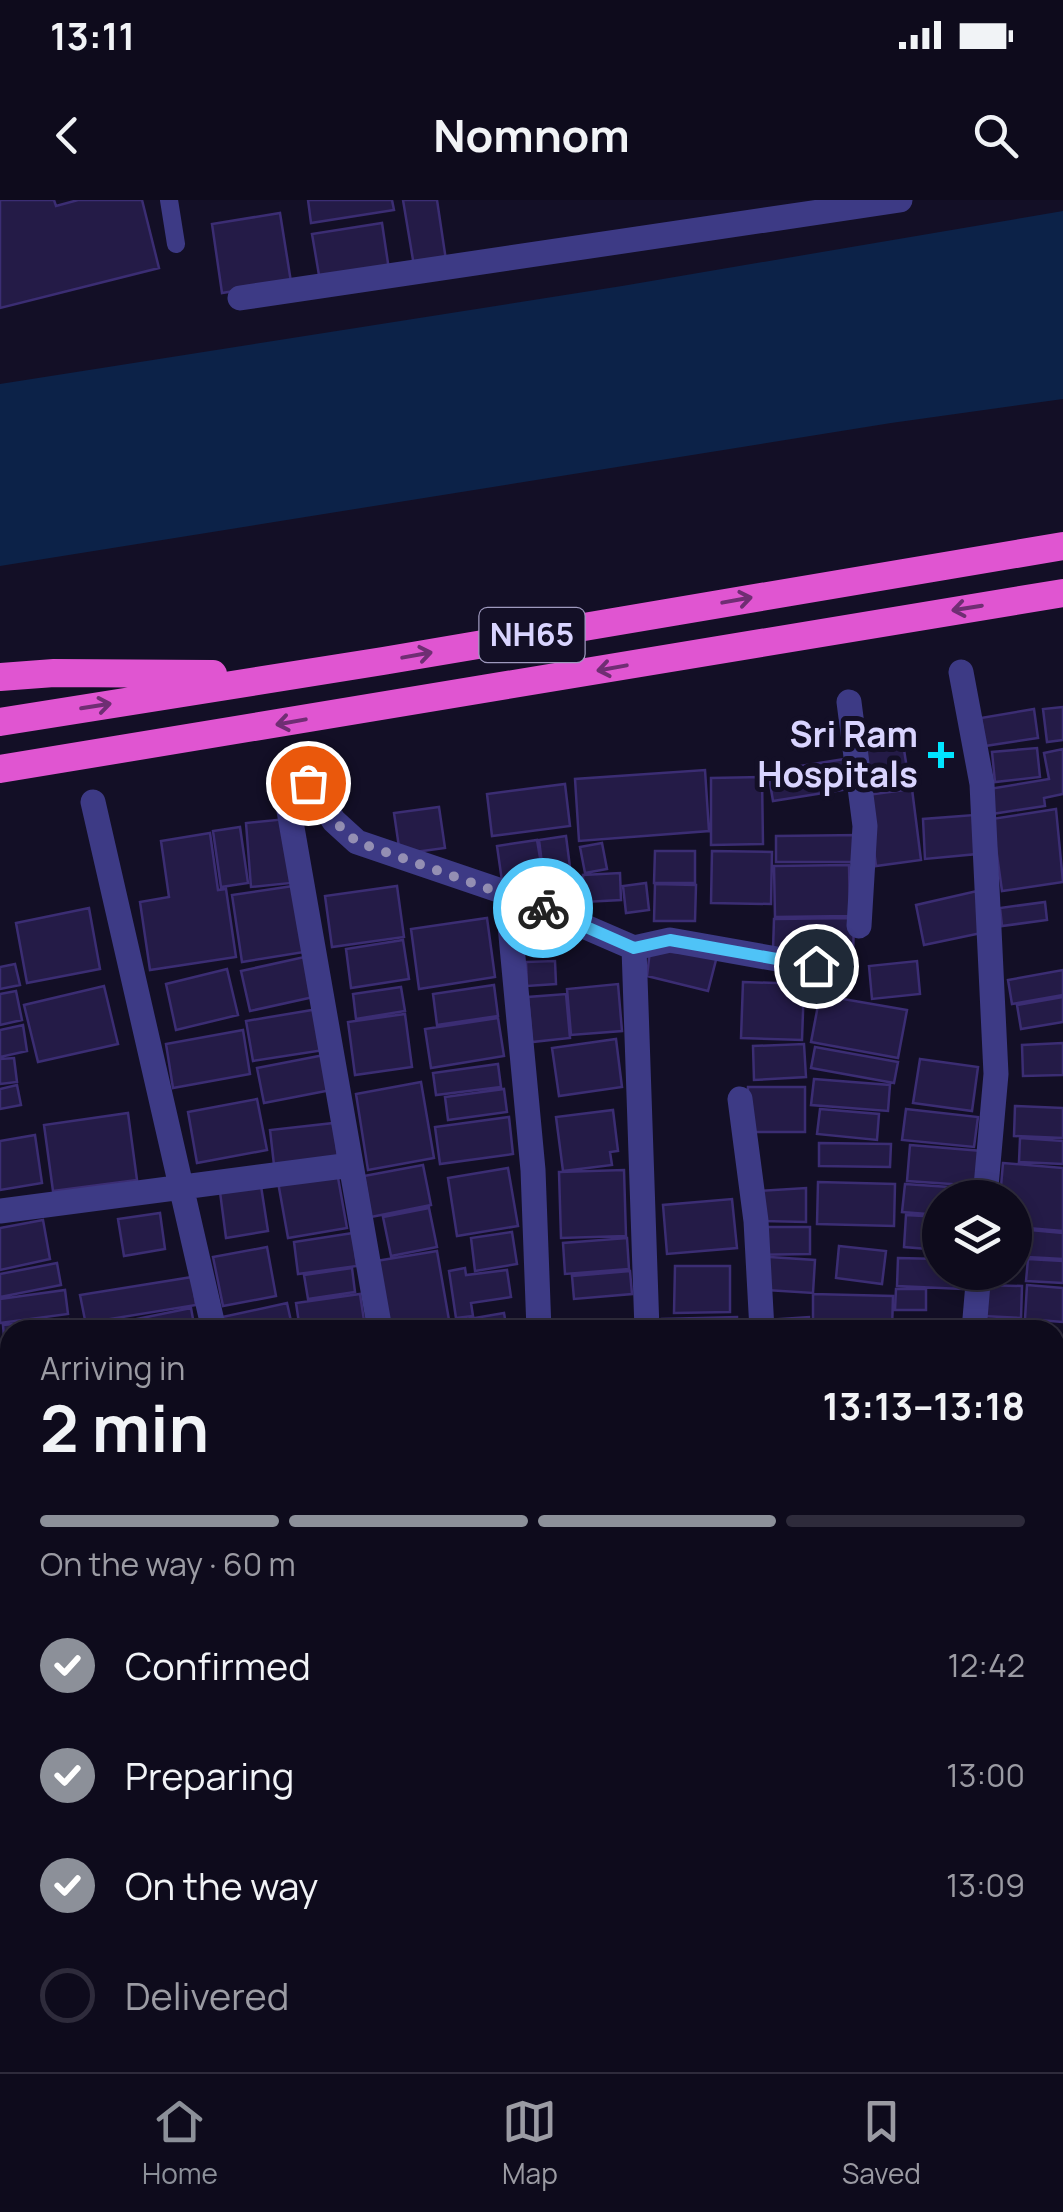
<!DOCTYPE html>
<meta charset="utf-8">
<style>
:root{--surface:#0e0b1c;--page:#171425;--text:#f1f3f6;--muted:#9b9ba3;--line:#2e2b3b;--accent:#8c9099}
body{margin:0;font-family:Manrope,sans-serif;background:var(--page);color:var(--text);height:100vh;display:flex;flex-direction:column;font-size:38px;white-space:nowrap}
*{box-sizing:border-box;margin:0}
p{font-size:32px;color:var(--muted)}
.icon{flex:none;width:55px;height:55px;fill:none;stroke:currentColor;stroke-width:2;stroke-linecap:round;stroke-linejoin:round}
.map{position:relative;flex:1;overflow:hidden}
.panel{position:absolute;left:0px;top:1120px;width:1065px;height:752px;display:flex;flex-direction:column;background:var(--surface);border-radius:30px 30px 0 0;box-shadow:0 5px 15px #0003,0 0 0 2px var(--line)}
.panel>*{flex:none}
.controls{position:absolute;left:922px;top:980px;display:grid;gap:20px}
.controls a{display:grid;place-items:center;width:110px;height:110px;border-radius:50%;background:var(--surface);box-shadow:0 5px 15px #0003,0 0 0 2px var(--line);font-size:50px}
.pin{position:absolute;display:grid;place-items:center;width:85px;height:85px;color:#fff;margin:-42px;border:5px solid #fff;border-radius:50%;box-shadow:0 2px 10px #0007}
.courier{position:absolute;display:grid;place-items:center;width:100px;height:100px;margin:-50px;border:8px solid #4fc3f7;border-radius:50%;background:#fff;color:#222;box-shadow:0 2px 12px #0007}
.overview em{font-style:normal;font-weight:700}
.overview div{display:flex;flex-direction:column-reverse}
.overview{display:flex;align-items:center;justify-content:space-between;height:170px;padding:0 40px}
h1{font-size:65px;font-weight:700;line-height:75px}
.bar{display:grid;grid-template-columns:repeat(4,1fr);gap:15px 10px;align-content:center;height:120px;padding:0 40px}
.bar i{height:12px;border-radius:8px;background:var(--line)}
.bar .current{background:var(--accent)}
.bar p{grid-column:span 4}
ol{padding:0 40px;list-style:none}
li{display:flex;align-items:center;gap:30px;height:110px}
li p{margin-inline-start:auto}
li .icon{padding:10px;border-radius:50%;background:var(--accent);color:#fff;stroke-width:4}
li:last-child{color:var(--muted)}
li i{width:55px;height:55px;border:5px solid var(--line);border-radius:50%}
.status{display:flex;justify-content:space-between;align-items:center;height:70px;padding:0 50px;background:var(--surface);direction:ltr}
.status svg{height:28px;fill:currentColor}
header{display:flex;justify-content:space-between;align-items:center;height:130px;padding:0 40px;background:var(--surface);font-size:45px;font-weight:700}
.dock{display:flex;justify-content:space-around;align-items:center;height:140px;border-top:2px solid var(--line);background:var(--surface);font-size:28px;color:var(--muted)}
.dock a{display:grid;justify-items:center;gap:5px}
.dock .current{color:var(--accent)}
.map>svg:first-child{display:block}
.water{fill:#0c2248}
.building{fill:#241b47;stroke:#3b2d73;stroke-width:2.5}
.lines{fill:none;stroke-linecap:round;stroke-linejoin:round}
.service{stroke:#3d3a85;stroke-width:18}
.minor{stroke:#3d3a85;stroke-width:25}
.trunk{stroke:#e055d1;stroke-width:28}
.oneway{stroke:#6f2e73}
.done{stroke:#948fb3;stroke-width:10;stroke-dasharray:0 18}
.route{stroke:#4fc3f7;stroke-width:12}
.poi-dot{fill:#00e5ff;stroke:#130f26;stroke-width:4}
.labels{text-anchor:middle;stroke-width:10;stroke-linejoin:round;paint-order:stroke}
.shield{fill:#130f26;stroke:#9e99be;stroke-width:2.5}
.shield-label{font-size:32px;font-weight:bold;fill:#d9d4ff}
.poi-label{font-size:35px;font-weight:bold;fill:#d9d4ff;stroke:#130f26;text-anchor:end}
</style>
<div class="status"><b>13:11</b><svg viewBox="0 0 49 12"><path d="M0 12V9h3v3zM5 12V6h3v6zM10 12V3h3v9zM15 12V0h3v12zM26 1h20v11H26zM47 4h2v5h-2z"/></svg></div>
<header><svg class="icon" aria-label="back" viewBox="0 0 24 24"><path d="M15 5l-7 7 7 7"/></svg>Nomnom<svg class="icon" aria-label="search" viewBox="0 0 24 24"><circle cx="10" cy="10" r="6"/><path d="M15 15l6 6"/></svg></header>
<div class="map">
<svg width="1063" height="1872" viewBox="0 0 1063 1872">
<rect width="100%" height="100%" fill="#130f26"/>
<path class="water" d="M1063 11V199L891 223 0 366V184L622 86Z"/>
<path class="building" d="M0 0H54L56 6 78 0H142L159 68 0 108Z
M308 0H392L394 10 311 23Z
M403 0H437L447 67 415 72Z
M280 13 291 82 222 93 212 24Z
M382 23 389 70 320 81 312 34Z
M1063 507V540L1047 542 1043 509Z
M1034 509 1038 538 985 546 981 518Z
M901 530 909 582 870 588 862 536Z
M1037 548 1040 577 995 582 992 552Z
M1063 549V594L1044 598 1045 606 992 614 989 589 1049 579 1044 553Z
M851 558 855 588 773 601 768 571Z
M705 570 709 631 579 641 575 579Z
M762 577 763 644 711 645V578Z
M565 584 570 626 492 636 487 594Z
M912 589 921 660 876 666 867 595Z
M439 607 445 648 400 654 394 613Z
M1056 609 1063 682 1002 691 992 619Z
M974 615 977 654 925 659 923 619Z
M286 619 291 683 251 687 246 623Z
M240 627 248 683 221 687 213 631Z
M210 633 218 690 226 689 236 757 150 770 140 702 169 697 161 641Z
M860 635V662H776V636Z
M566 636 571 675 544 679 539 640Z
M537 640 544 681 503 688 497 646Z
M602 643 607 669 585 673 580 647Z
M655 651H695V683H654Z
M712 651 772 652 771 704 711 703Z
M849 665 850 716 775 717 774 666Z
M620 673 621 700 584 702 583 675Z
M551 679 573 683 569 703 547 699Z
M646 683 649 710 626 713 623 686Z
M655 684 696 685 695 721H654Z
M293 686 304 752 242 762 232 695Z
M397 686 404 737 332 747 325 696Z
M977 691 986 732 924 745 916 705Z
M1045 702 1047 720 1002 726 1000 708Z
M89 708 100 769 27 783 16 723Z
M487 718 495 777 419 789 411 729Z
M854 718 853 757 773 750 774 719Z
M403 740 409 779 351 788 346 749Z
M650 750 717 756 708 791 647 776Z
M309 756 318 796 250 811 241 771Z
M555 761 556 784 527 786 526 762Z
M917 761 920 794 872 799 869 766Z
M15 764 20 785 0 789V767Z
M227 769 238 815 176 830 166 784Z
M1063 770V795L1012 804 1008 780Z
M743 782 804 784 802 840 741 838Z
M618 784 622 831 571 835 567 789Z
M494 785 498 816 437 825 433 794Z
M104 786 118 844 38 862 24 805Z
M401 787 405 811 356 819 353 794Z
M16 791 22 820 0 825V794Z
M566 794 570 838 532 842 528 797Z
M820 795 907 810 898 858 811 842Z
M1063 797V822L1021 829 1017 805Z
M318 809 324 850 253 861 246 821Z
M405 814 412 867 355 875 348 822Z
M498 818 504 856 431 868 425 829Z
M23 825 27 851 0 857V830Z
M243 830 250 874 173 888 166 844Z
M616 839 622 887 559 896 552 848Z
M1063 843V875L1023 876 1022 845Z
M804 844 806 877 754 880 753 846Z
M815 847 898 862 894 883 811 868Z
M324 855 331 890 264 903 257 868Z
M14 858 17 882 0 884V859Z
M920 859 978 867 972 911 913 903Z
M498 864 501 887 436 895 433 873Z
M814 879 890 885 888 911 811 905Z
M421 882 434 958 368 970 356 894Z
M17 885 21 905 0 909V889Z
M748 887H805V932H747Z
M504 889 507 912 448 920 445 897Z
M257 899 267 950 197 963 188 912Z
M1015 906 1063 908V938L1014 936Z
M820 909 879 914 877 940 817 934Z
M906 909 978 917 974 947 902 940Z
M613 910 618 951 610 952 612 965 563 971 556 917Z
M128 913 137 980 53 991 44 925Z
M509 917 513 954 440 964 435 927Z
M334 923 338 958 274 965 270 930Z
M35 935 42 983 0 990V941Z
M1020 938 1063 941V964L1019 962Z
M819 943 891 944 890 967 819 966Z
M910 945 982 951 980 986 907 981Z
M1003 963 1063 968V1031L1015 1027V998H1000Z
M423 965 431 1005 371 1017 364 976Z
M508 968 518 1026 457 1036 448 978Z
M624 970 626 1036 561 1038 559 972Z
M337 972 347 1028 288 1038 278 982Z
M818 982 895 984 894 1026 817 1024Z
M905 984 978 989 977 998H940V1015L902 1012Z
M261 986 268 1031 226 1038 220 992Z
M806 988V1022L762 1021 757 991Z
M732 999 737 1048 667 1054 663 1005Z
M429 1008 437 1047 391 1056 383 1017Z
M160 1013 165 1049 124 1056 118 1019Z
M906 1015 940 1017V1050L904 1047Z
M43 1020 50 1059 0 1070V1028Z
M748 1027H810V1054L748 1055Z
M1030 1030 1063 1033V1059L1027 1057Z
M512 1032 517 1064 475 1071 471 1038Z
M353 1033 357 1066 298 1074 294 1042Z
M627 1038 629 1069 565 1074 563 1043Z
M839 1046 886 1051 882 1084 836 1078Z
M267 1047 276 1096 223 1106 213 1057Z
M437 1051 449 1120 388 1130 376 1061Z
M753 1056 815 1060 813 1093 751 1089Z
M898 1058 940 1059V1072H962V1089L897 1086Z
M1028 1059 1063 1061V1083L1026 1081Z
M57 1063 61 1085 0 1097V1074Z
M675 1066H730V1112L674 1113Z
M352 1068 355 1092 308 1099 304 1075Z
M465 1068 466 1075 507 1070 511 1097 471 1103 473 1116 456 1118 449 1071Z
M630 1071 632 1094 574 1099 572 1076Z
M192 1077 196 1105 110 1119 111 1130H87L80 1095Z
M983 1085 1022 1086 1021 1118 982 1116Z
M1027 1085 1063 1088V1122L1025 1119Z
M896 1089H926V1110H895Z
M65 1090 68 1114 0 1123V1099Z
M360 1094 365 1127 300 1130 296 1103Z
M813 1094 893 1096 892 1130H813Z
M287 1103 293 1130H221L218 1118Z
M191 1108 195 1130H123L122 1122Z
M504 1113 507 1130H447L446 1123Z
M737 1117V1130H663L662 1119Z
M809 1117V1130H752V1121Z
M68 1119 69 1130H10V1149L5 1150 3 1125Z
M1029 1121V1130H984V1123Z
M1055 1373H1063V1417H1055Z
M7 1398 10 1432 0 1433V1399Z
M1055 1424H1063V1465H1055Z
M10 1434V1466L0 1468V1436Z
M1063 1472V1510L1055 1512V1473Z
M0 1522 10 1523 5 1570 0 1569Z
M1055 1532 1063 1533V1576H1055Z
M9 1839 10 1862H13L15 1872H0V1841Z
M155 1862H214V1872H155Z
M625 1862H690L702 1866 700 1872H622Z
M753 1862H806L804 1872H750Z
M830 1862H881L887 1864 886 1872H828Z
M968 1862H1014L1059 1868 1058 1872H967Z"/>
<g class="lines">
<path class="service" d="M169 0 176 44"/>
<path class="minor" d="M240 98 900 0
M961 472 982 584 996 874 985 998
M849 502 865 626 859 726
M284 582 380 1130
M308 583 334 621 357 642 507 693 533 970 539 1130
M93 602 214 1130
M507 693 634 748 647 1130
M634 748 670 740 816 766
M740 899 756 1021 762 1130
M0 1011 351 965
M974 1130 979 1072
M0 1229 10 1295
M1055 1365H1063
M0 1635 10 1593
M0 1673 10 1677
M554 1862 572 1872
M146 1872V1862
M728 1872 730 1862
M945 1872 947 1862"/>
<path class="trunk" d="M0 477 54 473 213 474
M0 522 383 461 1063 346
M0 569 1063 393"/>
</g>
<defs><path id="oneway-shaft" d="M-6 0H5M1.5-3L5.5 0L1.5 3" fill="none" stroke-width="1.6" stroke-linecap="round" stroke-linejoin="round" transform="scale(2.5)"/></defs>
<g class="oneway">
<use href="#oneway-shaft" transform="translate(737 400) rotate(-10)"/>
<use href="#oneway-shaft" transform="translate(967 408) rotate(171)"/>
<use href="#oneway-shaft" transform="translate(417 455) rotate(-10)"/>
<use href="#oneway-shaft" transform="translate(612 468) rotate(170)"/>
<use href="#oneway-shaft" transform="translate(96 506) rotate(-9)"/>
<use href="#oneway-shaft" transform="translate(291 522) rotate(170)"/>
</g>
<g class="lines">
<path class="done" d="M308 583 334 621 357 642 543 708"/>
<path class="route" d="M543 708 634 748 670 740 816 766"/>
</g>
<path class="poi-dot" d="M936 540h10v10h10v10h-10v10h-10v-10h-10v-10h10z"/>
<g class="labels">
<rect class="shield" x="479.5" y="408" width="105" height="54" rx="8"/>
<g class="shield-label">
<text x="532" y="446">NH65</text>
</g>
<g class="poi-label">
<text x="918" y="547">Sri Ram<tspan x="918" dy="40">Hospitals</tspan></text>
</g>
</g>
</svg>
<div class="controls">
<a><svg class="icon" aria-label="layers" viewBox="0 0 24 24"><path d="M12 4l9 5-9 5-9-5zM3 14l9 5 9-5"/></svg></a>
</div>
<div class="pin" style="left:308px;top:583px;background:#ea580c"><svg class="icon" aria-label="bag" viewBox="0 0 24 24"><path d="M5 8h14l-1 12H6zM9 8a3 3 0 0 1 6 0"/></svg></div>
<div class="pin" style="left:816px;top:766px;background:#1f2937"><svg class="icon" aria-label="home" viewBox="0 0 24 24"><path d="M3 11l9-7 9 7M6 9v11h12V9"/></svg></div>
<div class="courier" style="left:543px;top:708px"><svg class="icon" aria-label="bike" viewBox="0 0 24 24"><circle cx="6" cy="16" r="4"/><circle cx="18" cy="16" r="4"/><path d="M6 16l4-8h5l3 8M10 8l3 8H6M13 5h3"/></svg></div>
<section class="panel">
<div class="overview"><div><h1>2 min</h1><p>Arriving in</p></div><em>13:13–13:18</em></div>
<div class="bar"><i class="current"></i><i class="current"></i><i class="current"></i><i></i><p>On the way · 60 m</p></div>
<ol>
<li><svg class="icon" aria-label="check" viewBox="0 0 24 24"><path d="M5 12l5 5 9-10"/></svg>Confirmed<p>12:42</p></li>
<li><svg class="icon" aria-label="check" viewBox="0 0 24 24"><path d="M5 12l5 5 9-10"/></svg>Preparing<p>13:00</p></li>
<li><svg class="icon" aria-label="check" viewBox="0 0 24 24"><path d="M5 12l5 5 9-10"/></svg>On the way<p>13:09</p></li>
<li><i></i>Delivered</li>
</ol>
</section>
</div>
<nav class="dock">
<a class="current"><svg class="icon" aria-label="home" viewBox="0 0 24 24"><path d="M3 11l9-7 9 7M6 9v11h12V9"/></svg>Home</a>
<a><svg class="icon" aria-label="map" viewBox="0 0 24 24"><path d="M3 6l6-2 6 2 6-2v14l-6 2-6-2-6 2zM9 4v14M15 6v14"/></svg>Map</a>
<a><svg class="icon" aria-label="saved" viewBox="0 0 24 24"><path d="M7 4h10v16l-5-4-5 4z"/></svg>Saved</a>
</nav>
